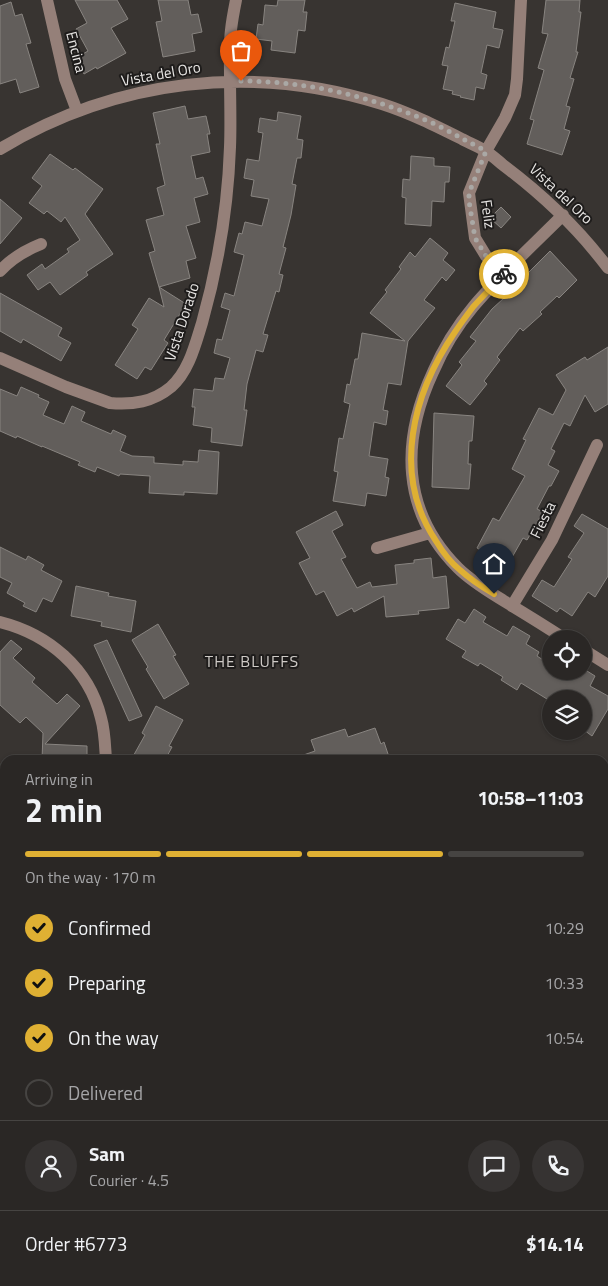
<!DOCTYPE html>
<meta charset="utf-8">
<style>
:root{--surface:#2a2725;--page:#363332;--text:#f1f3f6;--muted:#a5a5a7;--line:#464442;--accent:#dfb033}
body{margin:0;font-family:"Titillium Web",sans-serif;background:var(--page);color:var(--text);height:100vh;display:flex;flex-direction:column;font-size:19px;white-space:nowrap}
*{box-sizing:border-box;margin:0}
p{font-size:16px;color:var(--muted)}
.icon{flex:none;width:28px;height:28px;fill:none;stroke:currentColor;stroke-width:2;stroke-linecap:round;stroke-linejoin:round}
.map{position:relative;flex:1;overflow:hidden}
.side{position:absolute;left:0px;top:755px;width:609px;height:531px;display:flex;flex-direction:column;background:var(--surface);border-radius:15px 15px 0 0;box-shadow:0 1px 4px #0004,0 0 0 1px var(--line)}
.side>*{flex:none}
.controls{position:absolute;left:542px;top:630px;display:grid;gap:10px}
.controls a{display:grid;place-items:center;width:50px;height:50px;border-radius:50%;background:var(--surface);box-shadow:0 1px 4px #0004,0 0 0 1px var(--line);font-size:25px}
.pin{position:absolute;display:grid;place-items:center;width:42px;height:42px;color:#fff;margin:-51px -21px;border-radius:50% 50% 50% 0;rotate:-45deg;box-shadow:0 0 5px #0007}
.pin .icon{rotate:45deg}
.courier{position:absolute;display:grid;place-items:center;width:50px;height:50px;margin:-25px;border:4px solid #dfb033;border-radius:50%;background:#fff;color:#222;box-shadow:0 1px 6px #0007}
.headline em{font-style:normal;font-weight:700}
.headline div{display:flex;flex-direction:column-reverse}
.headline{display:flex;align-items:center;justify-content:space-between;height:85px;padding:0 25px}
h1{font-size:32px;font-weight:700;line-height:38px}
.bar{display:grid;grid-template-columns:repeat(4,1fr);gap:8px 5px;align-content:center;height:60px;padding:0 25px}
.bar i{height:6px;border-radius:4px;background:var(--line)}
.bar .active{background:var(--accent)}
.bar p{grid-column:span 4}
.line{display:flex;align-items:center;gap:12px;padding:0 25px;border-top:1px solid var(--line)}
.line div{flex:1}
.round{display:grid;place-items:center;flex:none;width:52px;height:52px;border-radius:26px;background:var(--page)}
ol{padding:0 25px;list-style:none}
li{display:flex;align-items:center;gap:15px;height:55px}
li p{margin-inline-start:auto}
li .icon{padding:5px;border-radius:50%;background:var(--accent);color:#111;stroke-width:4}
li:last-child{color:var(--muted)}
li i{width:28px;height:28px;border:2px solid var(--line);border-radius:50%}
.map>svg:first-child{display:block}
.green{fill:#344f3e}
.building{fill:#625e5b;stroke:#888480}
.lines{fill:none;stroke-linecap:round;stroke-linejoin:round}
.minor{stroke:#958079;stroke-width:12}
.done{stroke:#aaa8a5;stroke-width:5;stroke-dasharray:0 9}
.route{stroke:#dfb033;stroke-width:6}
.labels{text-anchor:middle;stroke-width:4;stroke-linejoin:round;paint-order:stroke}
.street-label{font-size:15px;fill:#e8e6e4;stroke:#1e1c1b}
.neighbourhood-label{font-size:16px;letter-spacing:1px;fill:#cecac6;stroke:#1e1c1b}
</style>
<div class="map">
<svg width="608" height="1286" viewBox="0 0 608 1286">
<rect width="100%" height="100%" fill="#383431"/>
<path class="green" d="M604 1237 608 1238V1286H178V1281H604Z"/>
<path class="building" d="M75 0H117L128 19 111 28 126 53 97 69 96 67 84 74 76 58 88 51 76 29 87 23Z
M158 0H188L191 15 198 14 202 32 192 34 195 51 163 57 156 22 162 21Z
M278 0H305L303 12H307L305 31 298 30 295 53 271 50 272 41 256 39 258 24 263 25 265 5 277 6Z
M546 0H580L579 12H581L576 52H578L570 78 574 79 566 106 570 107 564 129 570 131 562 155 527 144 534 120 530 119 544 70 538 68 548 34 542 33Z
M11 2 15 16 22 14 31 43 26 44 39 87 20 93 16 79 0 84V6Z
M455 3 496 12 493 28 503 30 499 48 487 45 481 73 487 75 484 89 476 87 474 100 460 97 461 96 452 94 453 91 443 89 448 66 442 65 446 47 449 48 455 21H451Z
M185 106 188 119 206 116 210 134H207L210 152 191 156 196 179 203 177 208 194 194 198 200 222 186 226 196 258 186 261 190 278 159 287 149 253 155 251 146 220 164 215 157 188 165 185 156 144H160L153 113Z
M278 112 301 116 297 139 303 140 301 158H297L292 184 296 185 291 215 283 247 286 248 279 274 283 275 279 292 276 291 263 334 268 335 263 352 256 350 247 384 244 410H247L242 446 211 442 212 428 193 425 195 407H192L194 389 213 391 215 378 224 379 230 358 214 353 217 339 222 340 230 310 221 307 225 293 234 296 244 255 234 252 239 233 242 234 245 222 262 226 269 199 251 196 254 180 244 178 247 159 259 161 263 133 258 132 260 118 277 121Z
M50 154 73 170 75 168 103 189 85 214 113 254 86 272 88 275 60 295 50 282 38 290 27 275 42 264 45 269 69 252 67 249 80 240 65 217 61 222 47 211 44 214 29 203 42 186 32 178Z
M411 156 434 158V166L450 167 449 182H445L444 202 432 201 431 226 405 224 406 198 402 197 403 179 410 180Z
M0 199 22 218 0 244Z
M501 207 511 217 501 228 490 218Z
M430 238 448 253 443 260 455 270 446 281 442 277 424 300 435 308 408 341 401 385 388 383 383 410 388 411 386 425 374 422 369 456 388 459 385 477 389 478 386 496 367 493 365 506 333 501 338 472 334 471 339 438 343 439 350 404 344 402 347 384 350 385 355 359H358L362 333 405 341 370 313 387 292 385 290 401 269 399 267 410 252 415 257Z
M550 251 577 280 559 298 557 296 540 312 542 314 523 331 520 328 497 357 500 360 484 381 487 384 470 405 446 386 462 365 459 362 476 341 470 337 492 309 516 287 515 286Z
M159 287 186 304 164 340 168 343 151 370 145 367 137 379 115 365 138 329 132 325 149 298 164 307Z
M0 293 62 328 58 336 71 343 61 361 23 339 21 343 0 331Z
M608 347V404L595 412 585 395 570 426 564 423 551 449 555 451 548 465 559 471 551 486H549L537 509 543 512 527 540 523 538 502 575 485 566 486 565 478 560 482 551 477 548 493 518 499 521 525 476 512 469 526 440 523 439 539 408 553 415 566 390 556 375 585 357 587 360Z
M21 387 39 395 38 397 49 402 43 415 64 424 72 406 85 412 81 421 111 434 113 430 126 436 120 451 132 456 154 457V463L183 465V461L198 462 199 450 219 452 217 494 184 492V495L149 493 150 476 120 474 119 476 97 467 95 472 78 465 80 462 42 446V447L17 436 16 438 0 431V389L17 396Z
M434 413 474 416 472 441H469L468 464H471L469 489 432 487Z
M336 511 343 525 332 531 346 557 341 559 357 588 370 582 372 587 397 584 395 565 414 563V560L431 558 433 578 446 576 449 608 418 611 419 614 386 617 384 596 354 612 352 608 337 616 324 591 316 595 299 563 310 558 296 532Z
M582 514 608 529V576L595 597 588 592 572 616 560 608 557 612 532 596 542 580 554 587 572 559 568 557 584 533 574 526Z
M0 547 26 560 28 556 44 565 41 570 62 581 52 602 43 598 36 612 23 606 25 603 7 593 12 583 0 577Z
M76 586 109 593 108 596 136 601 131 632 101 626 102 622 71 616Z
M474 609 486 617 483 622 507 636 513 626 530 636 526 644 539 652 537 656 551 665V671H587L595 676 590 686 608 696V709L592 736 584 730V699H547L521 683 517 690 501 680 503 677 480 663 478 666 462 657 466 651 446 639 458 619 465 623Z
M158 624 176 655 173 656 189 684 164 699 146 669 148 667 132 640Z
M11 640 22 649 13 658 35 678 32 682 57 704 67 694 80 706 45 744 87 746V760H42L43 733 26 717 20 723 0 705V652Z
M107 640 142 716 129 721 94 645Z
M156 706 183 720 169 746 172 747 165 760H131L145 735 142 733Z
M375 728 381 744 384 742 390 760H295V758L315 751 311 740 345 729 348 737Z"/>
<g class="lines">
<path class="minor" d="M47 0 65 79 77 111
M0 149C117 79 252 63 382 104 410 113 436 126 462 139 469 143 478 146 485 151 492 155 497 160 503 165 543 195 578 228 608 268
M563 215C533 245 500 275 473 307 457 326 443 349 433 372 401 441 401 511 458 568 471 581 488 591 504 601 524 613 545 626 565 639
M0 271C11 259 26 250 41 244
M504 274 486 256 475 238 469 193 486 151 505 118 515 95 517 79 521 0
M0 358 66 387 110 403C133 405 153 402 171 387 189 371 195 345 202 323 218 266 228 207 230 147 231 124 230 99 230 75 230 60 229 45 231 30 232 20 234 10 236 0
M377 548 430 533
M512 606 552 540 597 445
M0 622C48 634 89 668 101 718 105 732 105 746 106 760
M584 650 608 665
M604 998 608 1016
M0 1020 5 1021
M0 1189 5 1191
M604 1218 608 1188
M149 1286V1281"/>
</g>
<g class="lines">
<path class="done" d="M241 81C305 81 369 96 428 121 448 130 466 141 486 151L469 193V201L475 238 486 256 504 274"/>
<path class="route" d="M494 594C482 587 470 579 460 570 450 562 442 551 436 541 391 474 413 393 455 332 461 323 467 315 473 307 483 296 494 285 504 274"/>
</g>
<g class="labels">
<g class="street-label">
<text transform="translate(76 52) rotate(76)" y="5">Encina</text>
<text transform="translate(161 74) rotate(-10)" y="5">Vista del Oro</text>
<text transform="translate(561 194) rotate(43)" y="5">Vista del Oro</text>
<text transform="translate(488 214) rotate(82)" y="5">Feliz</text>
<text transform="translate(182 322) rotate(-72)" y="5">Vista Dorado</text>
<text transform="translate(543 520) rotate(-64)" y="5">Fiesta</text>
</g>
<g class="neighbourhood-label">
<text x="252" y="667">THE BLUFFS</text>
</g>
</g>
</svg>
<div class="controls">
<a><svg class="icon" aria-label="locate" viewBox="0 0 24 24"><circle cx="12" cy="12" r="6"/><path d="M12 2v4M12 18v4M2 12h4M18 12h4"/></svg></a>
<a><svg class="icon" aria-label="layers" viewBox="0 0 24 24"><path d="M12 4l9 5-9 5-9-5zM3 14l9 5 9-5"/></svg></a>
</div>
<div class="pin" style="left:241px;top:81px;background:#ea580c"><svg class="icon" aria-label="bag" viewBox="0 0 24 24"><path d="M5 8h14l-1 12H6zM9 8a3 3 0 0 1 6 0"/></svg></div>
<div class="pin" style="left:494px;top:594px;background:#1f2937"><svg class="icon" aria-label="home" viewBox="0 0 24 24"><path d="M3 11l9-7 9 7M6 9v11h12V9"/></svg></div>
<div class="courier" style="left:504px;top:274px"><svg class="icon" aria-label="bike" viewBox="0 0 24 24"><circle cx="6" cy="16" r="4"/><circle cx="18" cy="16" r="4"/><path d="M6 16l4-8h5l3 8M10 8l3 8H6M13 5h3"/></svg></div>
<section class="side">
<div class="headline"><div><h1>2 min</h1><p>Arriving in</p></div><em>10:58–11:03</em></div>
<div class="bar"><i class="active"></i><i class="active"></i><i class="active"></i><i></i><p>On the way · 170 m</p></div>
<ol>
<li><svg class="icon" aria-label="check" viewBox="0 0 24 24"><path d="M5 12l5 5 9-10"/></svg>Confirmed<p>10:29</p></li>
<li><svg class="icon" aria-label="check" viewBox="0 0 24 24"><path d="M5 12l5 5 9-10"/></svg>Preparing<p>10:33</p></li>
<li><svg class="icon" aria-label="check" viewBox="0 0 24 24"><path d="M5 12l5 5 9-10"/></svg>On the way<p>10:54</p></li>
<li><i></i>Delivered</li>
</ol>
<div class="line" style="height:90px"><a class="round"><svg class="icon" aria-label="person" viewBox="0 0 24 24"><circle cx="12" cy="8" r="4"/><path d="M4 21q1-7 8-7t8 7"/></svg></a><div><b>Sam</b><p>Courier · 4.5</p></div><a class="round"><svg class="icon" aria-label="chat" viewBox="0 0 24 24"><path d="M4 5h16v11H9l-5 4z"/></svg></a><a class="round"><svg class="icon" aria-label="phone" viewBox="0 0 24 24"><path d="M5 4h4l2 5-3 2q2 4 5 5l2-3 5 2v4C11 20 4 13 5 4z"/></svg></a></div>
<div class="line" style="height:65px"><div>Order #6773</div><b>$14.14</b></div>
</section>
</div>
